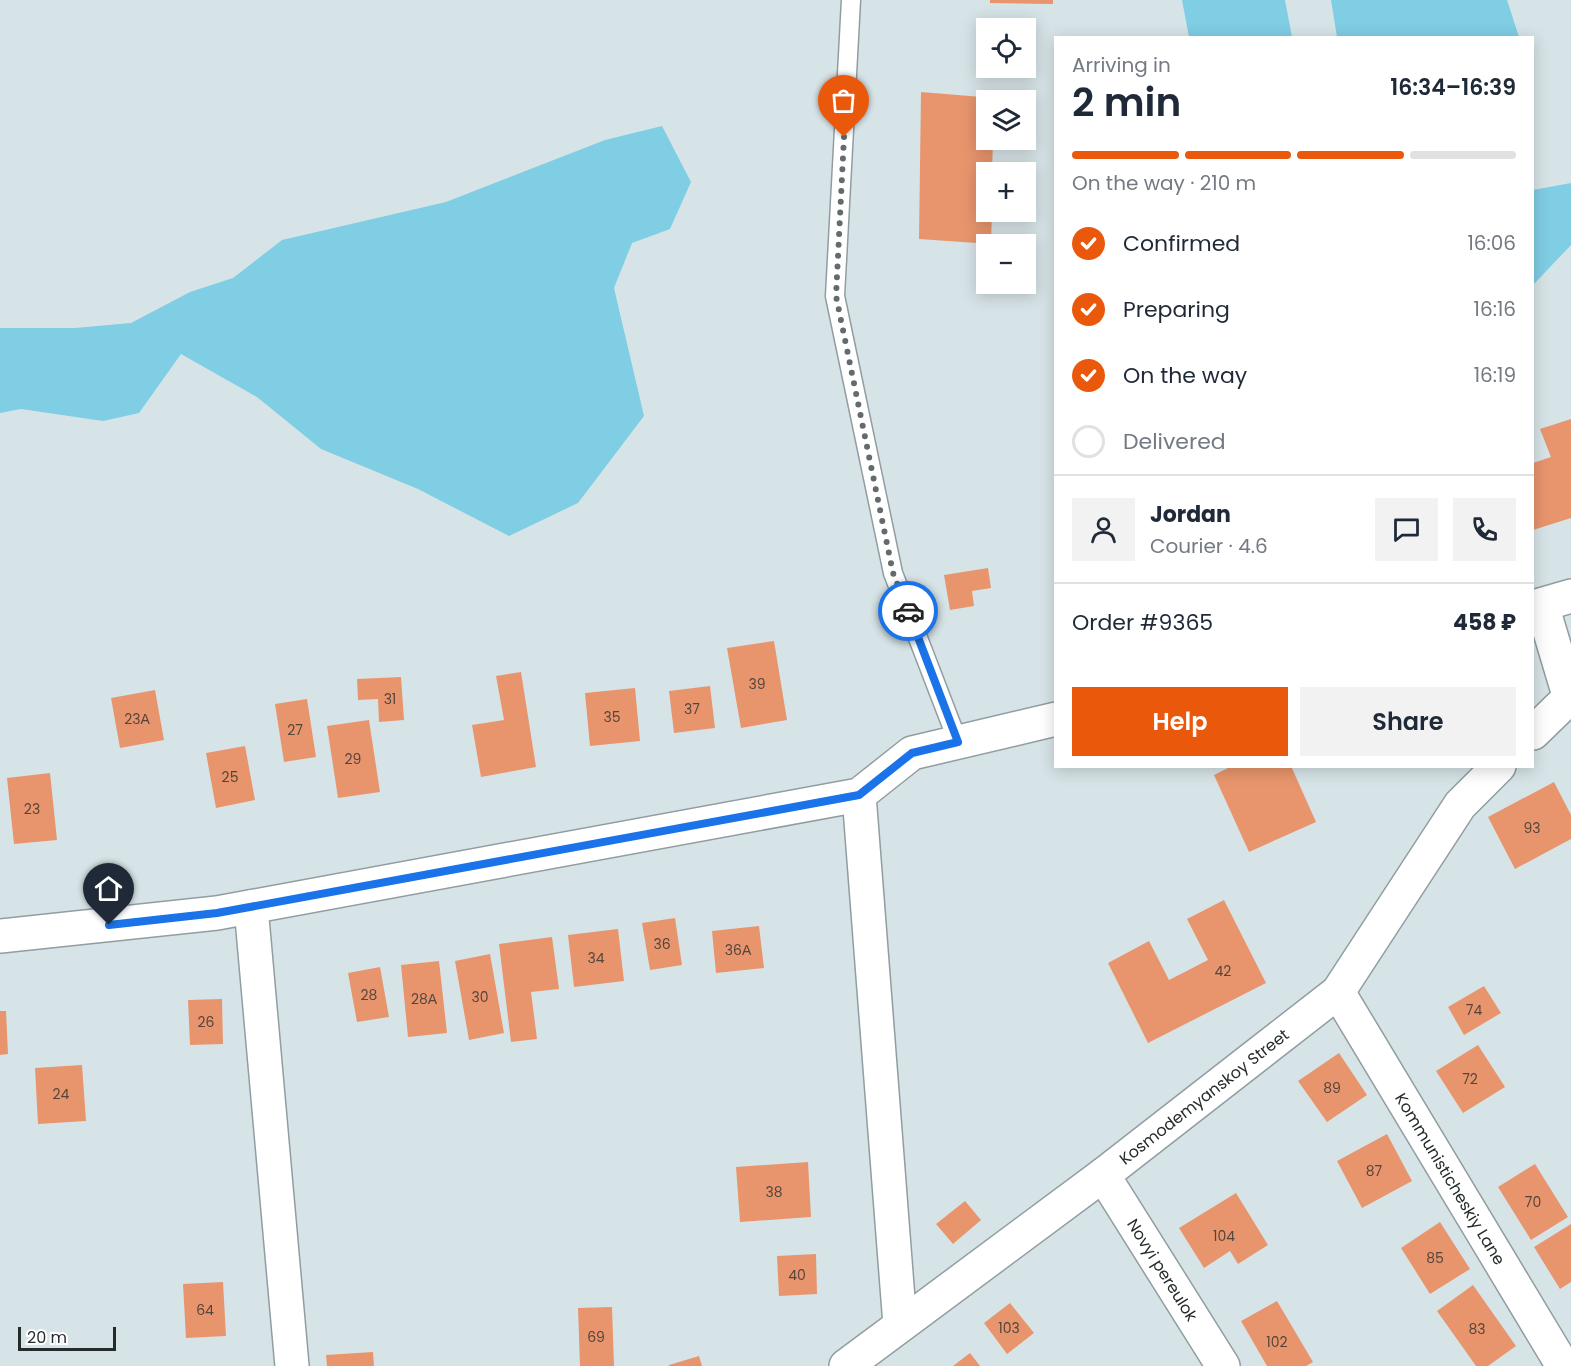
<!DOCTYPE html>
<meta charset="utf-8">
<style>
:root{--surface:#fff;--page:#f2f2f3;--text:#1f2937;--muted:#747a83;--line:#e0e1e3;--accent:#ea580c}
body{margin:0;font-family:Poppins,sans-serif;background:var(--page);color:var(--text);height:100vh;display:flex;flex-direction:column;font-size:22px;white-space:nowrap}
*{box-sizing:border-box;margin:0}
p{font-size:20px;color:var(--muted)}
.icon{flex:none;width:33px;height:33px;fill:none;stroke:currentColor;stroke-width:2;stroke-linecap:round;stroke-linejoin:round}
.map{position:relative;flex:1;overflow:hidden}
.side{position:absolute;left:1054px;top:36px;width:480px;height:732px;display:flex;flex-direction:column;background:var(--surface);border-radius:0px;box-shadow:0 3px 15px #0003}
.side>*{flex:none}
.tools{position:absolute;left:976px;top:18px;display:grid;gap:12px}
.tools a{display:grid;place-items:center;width:60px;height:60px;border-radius:0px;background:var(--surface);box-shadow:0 3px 15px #0003;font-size:30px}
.scale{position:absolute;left:18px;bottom:15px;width:98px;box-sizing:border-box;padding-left:6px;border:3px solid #252a2c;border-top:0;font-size:16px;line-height:21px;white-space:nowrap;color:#252a2c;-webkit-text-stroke:4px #fff;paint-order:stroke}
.pin{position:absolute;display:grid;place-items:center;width:51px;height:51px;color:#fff;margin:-62px -26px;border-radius:50% 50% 50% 0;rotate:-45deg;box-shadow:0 0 6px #0007}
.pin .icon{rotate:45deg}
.courier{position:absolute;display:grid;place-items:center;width:60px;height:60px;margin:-30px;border:4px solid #1a73e8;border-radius:50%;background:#fff;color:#222;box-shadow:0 2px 8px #0007}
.overview em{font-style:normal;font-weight:600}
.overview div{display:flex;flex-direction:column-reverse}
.overview{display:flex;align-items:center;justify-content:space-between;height:102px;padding:0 18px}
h1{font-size:39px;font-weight:600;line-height:45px}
.bar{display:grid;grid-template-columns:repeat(4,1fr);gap:9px 6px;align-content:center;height:72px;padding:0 18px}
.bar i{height:8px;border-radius:4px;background:var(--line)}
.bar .active{background:var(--accent)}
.bar p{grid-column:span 4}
.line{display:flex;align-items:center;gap:15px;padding:0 18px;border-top:2px solid var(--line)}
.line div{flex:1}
.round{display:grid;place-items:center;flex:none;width:63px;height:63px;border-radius:0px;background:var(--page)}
ol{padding:0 18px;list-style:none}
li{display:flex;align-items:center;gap:18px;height:66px}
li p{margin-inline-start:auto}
li .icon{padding:6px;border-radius:50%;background:var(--accent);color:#fff;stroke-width:4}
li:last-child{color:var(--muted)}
li i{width:33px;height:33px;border:3px solid var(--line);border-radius:50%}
.button{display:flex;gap:12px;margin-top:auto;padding:12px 18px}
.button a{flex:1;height:69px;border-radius:0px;background:var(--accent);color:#fff;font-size:24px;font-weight:600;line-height:69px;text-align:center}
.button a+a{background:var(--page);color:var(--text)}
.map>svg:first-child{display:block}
.green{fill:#7fcee4}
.building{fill:#e8956d}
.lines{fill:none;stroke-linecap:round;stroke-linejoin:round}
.service-casing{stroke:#919da1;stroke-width:21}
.minor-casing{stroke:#919da1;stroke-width:36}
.service{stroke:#fff;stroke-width:18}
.minor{stroke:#fff;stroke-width:33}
.done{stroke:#636b6d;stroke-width:6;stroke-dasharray:0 10.8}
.route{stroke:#1a73e8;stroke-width:8}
.labels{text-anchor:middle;stroke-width:6;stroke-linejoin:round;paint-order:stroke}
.number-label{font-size:14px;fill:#56453c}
.street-label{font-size:16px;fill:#252a2c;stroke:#fff}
</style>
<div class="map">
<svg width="1571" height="1366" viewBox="0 0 1571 1366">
<rect width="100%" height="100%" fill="#d7e4e7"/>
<path class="green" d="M1182 0H1285L1292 37H1189Z
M1331 0H1507L1519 37H1337Z
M662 126 691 182 670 229 632 243 614 288 644 416 578 503 509 536 418 489 321 449 257 397 181 354 139 413 103 421 21 409 0 413V328H75L131 323 190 292 233 278 282 240 446 202 605 140Z
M1571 183V245L1533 285V190Z"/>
<path class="building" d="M990 0H1053V4L990 3Z
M921 92 994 98V100H987V140H993L992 172H987V212H992L991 244 919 239Z
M1571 419V518L1533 530V463L1551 457 1540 429Z
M988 568 991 588 972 591 974 606 950 610 944 575Z
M774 641 787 720 741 728 727 648Z
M521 672 536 767 481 777 472 725 504 720 496 676Z
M401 677 404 720 379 722 378 699 358 700 357 679Z
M710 686 715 728 674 733 669 691Z
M635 688 640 741 590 746 585 693Z
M155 690 164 740 120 748 111 698Z
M307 699 316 757 284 762 275 704Z
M369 720 380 792 338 798 327 726Z
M245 746 255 800 216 808 206 753Z
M1232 766H1291L1316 822 1249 852 1214 775Z
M50 773 57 840 14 844 7 778Z
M1554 782 1571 815V839L1515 869 1488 817Z
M1224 900 1266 983 1148 1043 1108 963 1149 941 1169 980 1208 960 1187 919Z
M675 918 682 965 650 970 642 923Z
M759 926 764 968 716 973 712 931Z
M618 929 624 981 574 987 568 935Z
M552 937 559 989 531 992 537 1039 511 1042 499 944Z
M490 954 504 1033 469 1040 455 961Z
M439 961 447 1033 408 1037 401 965Z
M380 967 389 1017 357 1022 348 973Z
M1484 986 1501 1013 1464 1035 1448 1007Z
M222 999 223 1044 190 1045 188 1000Z
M0 1011H6L8 1054 0 1055Z
M1478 1045 1505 1087 1463 1113 1436 1071Z
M1339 1053 1367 1095 1327 1122 1298 1081Z
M82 1065 86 1121 38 1124 35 1068Z
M1387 1134 1412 1181 1362 1208 1337 1161Z
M808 1162 811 1217 740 1222 736 1167Z
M1535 1164 1568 1217 1531 1240 1498 1187Z
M1236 1193 1268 1245 1238 1264 1230 1251 1204 1268 1179 1228Z
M965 1201 981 1220 953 1244 936 1224Z
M1440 1222 1470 1269 1430 1294 1401 1248Z
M1571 1224V1282L1560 1289 1534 1247Z
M816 1254 817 1294 779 1296 777 1256Z
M223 1282 226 1336 186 1338 183 1284Z
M1473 1285 1516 1346 1488 1366H1476L1437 1311Z
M1277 1301 1313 1362 1306 1366H1267L1241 1321Z
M1010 1303 1034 1333 1007 1354 984 1323Z
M612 1307 614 1366H580L578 1308Z
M373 1352 374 1366H327L326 1355Z
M970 1353 980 1366H953Z
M699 1356 702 1366H669V1365Z"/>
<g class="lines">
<g class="service-casing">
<path id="service" d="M851 0 835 296 893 573 958 742"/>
</g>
<g class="minor-casing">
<g id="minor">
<path d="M1542 605 1571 702"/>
<path d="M1533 607 1571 596"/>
<path d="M1533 733 1569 698"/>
<path d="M859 795 900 1325"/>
<path d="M251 907 292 1366"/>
<path d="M0 936 217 913 859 795 912 753 1056 719"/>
<path id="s1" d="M1338 992 1563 1366"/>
<path id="s2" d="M1103 1175 1223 1366"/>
<path id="s3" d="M846 1366 1103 1175 1338 992 1460 805 1499 766"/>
</g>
</g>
<use href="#service" class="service"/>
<use href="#minor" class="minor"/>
</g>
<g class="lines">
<path class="done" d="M844 137 836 296 893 573 908 611"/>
<path class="route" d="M109 925 217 913 859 795 912 753 958 742 908 611"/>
</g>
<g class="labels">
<g class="number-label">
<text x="757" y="689">39</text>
<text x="390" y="704">31</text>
<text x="692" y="714">37</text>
<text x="612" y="722">35</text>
<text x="137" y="724">23А</text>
<text x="295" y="735">27</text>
<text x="353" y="764">29</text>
<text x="230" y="782">25</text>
<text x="32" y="814">23</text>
<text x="1532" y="833">93</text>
<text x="662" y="949">36</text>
<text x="738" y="955">36А</text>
<text x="596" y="963">34</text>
<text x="1223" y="976">42</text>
<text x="369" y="1000">28</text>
<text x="480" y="1002">30</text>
<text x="424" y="1004">28А</text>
<text x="1474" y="1015">74</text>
<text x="206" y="1027">26</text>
<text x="1470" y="1084">72</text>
<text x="1332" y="1093">89</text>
<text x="61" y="1099">24</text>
<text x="1374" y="1176">87</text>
<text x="774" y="1197">38</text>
<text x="1533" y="1207">70</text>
<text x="1224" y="1241">104</text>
<text x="1435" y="1263">85</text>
<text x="797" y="1280">40</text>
<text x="205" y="1315">64</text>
<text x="1009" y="1333">103</text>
<text x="1477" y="1334">83</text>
<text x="596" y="1342">69</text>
<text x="1277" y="1347">102</text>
</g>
<g class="street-label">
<text dy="6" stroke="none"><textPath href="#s3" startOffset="448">Kosmodemyanskoy Street</textPath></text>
<text dy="6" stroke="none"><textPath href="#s1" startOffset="218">Kommunisticheskiy Lane</textPath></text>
<text dy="6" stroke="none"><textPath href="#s2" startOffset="112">Novyi pereulok</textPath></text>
</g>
</g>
</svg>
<div class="tools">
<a><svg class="icon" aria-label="locate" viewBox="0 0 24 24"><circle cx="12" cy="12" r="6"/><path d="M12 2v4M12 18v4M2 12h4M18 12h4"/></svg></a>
<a><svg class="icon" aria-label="layers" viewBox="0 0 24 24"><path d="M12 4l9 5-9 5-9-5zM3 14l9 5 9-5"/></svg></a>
<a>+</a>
<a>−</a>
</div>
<div class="scale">20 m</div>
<div class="pin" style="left:844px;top:137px;background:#ea580c"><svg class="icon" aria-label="bag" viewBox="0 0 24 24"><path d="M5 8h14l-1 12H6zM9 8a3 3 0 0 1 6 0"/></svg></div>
<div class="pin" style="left:109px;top:925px;background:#1f2937"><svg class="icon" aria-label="home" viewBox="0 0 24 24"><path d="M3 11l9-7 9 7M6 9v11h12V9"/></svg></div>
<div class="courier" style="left:908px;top:611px"><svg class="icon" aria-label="car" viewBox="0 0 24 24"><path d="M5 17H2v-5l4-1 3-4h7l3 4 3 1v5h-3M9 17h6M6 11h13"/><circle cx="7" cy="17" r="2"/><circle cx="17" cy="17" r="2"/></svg></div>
<section class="side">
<div class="overview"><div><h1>2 min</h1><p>Arriving in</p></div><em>16:34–16:39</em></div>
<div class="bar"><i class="active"></i><i class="active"></i><i class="active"></i><i></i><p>On the way · 210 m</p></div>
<ol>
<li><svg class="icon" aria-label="check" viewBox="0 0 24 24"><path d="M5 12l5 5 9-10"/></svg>Confirmed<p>16:06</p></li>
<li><svg class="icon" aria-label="check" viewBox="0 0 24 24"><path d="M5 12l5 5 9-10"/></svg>Preparing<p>16:16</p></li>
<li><svg class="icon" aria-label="check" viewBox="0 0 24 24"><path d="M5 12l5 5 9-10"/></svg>On the way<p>16:19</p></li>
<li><i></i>Delivered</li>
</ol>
<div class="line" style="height:108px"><a class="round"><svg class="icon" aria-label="person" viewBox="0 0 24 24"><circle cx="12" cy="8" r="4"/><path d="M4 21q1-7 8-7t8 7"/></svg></a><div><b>Jordan</b><p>Courier · 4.6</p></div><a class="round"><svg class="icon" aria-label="chat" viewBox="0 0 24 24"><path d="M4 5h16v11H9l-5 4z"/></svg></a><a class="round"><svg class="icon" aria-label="phone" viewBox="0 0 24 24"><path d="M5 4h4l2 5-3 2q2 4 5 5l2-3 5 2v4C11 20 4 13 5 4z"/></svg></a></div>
<div class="line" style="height:78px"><div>Order #9365</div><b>458 ₽</b></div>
<div class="button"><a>Help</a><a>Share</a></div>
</section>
</div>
